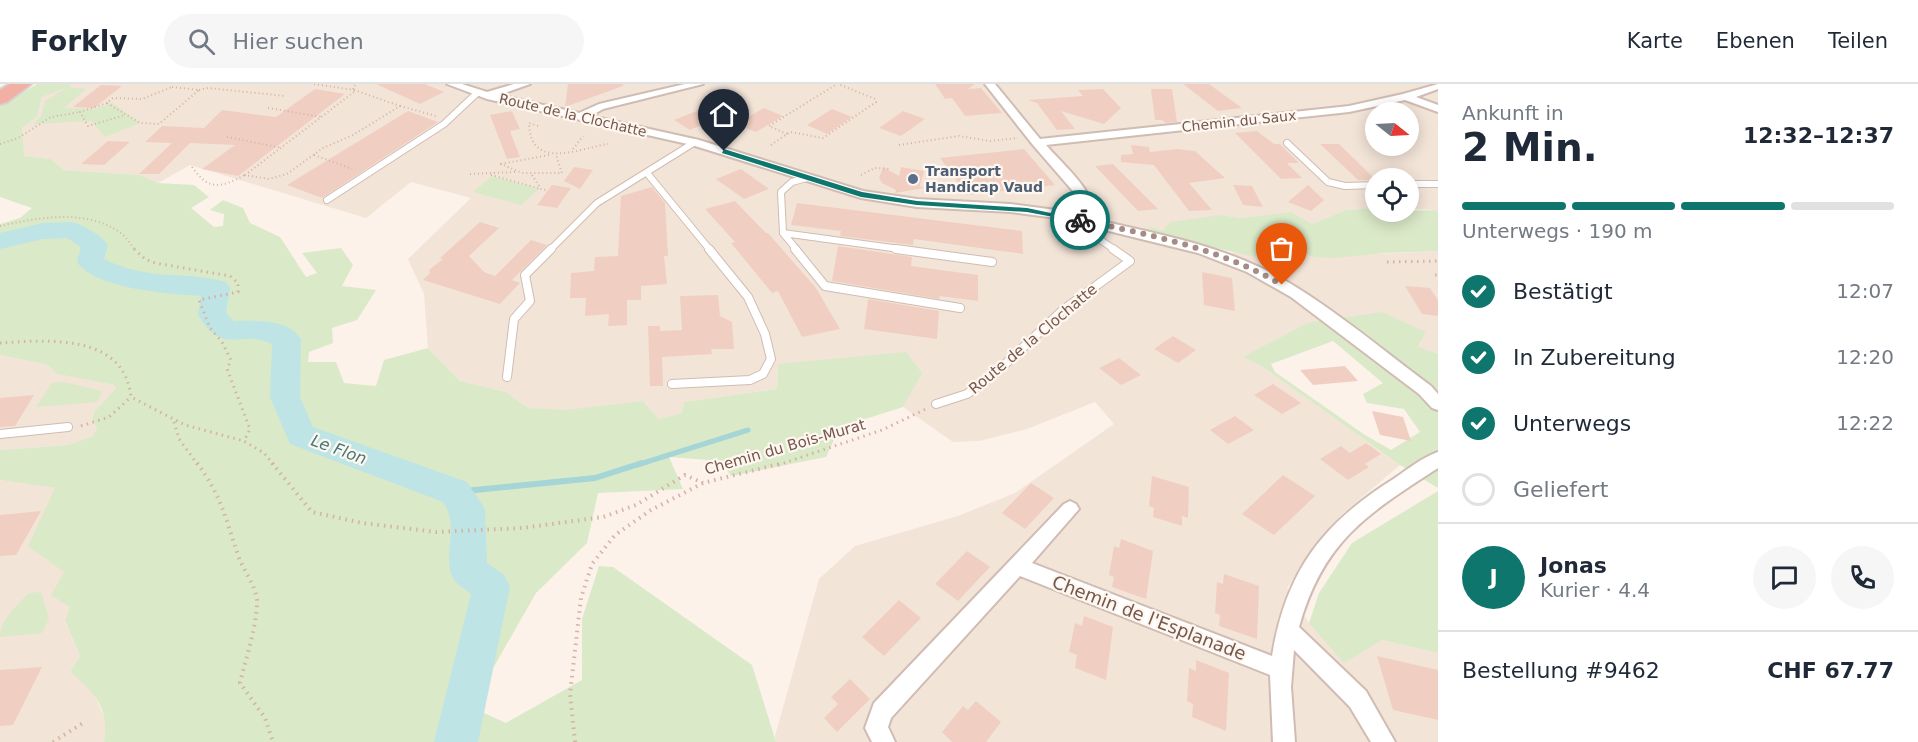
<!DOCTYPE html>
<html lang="de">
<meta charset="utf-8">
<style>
:root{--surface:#fff;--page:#f6f6f7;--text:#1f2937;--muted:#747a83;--line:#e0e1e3;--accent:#0f766e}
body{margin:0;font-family:"DejaVu Sans",sans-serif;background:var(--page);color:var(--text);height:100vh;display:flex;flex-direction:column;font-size:22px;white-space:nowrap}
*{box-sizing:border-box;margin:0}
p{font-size:20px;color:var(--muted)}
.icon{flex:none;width:33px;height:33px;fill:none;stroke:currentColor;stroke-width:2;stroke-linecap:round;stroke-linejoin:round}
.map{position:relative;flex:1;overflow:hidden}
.sheet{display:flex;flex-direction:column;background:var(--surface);width:480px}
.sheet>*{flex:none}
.needle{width:39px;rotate:108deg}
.fabs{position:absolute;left:1365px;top:18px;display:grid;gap:12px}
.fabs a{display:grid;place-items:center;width:54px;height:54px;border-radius:50%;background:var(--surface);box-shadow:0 3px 15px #0003;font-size:30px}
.pin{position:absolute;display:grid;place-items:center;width:51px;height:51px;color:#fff;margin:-62px -26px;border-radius:50% 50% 50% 0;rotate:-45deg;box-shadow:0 0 6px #0007}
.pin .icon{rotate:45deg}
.courier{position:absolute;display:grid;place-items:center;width:60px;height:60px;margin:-30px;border:4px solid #0f766e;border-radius:50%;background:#fff;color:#222;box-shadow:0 2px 8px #0007}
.head em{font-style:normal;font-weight:700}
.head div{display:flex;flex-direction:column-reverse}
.head{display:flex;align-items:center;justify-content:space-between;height:102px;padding:0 24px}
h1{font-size:39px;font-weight:700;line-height:45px}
.bar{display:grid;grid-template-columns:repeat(4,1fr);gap:9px 6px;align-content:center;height:72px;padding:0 24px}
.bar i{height:8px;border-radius:4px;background:var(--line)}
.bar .selected{background:var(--accent)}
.bar p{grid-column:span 4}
.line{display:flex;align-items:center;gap:15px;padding:0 24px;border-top:2px solid var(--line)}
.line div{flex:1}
.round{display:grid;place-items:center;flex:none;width:63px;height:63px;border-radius:32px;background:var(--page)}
ol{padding:0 24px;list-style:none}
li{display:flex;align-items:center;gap:18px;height:66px}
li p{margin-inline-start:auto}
li .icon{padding:6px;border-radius:50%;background:var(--accent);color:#fff;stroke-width:4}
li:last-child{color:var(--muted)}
li i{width:33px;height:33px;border:3px solid var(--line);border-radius:50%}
header{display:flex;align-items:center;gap:36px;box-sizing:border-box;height:84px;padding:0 30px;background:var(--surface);border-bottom:2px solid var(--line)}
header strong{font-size:28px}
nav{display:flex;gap:33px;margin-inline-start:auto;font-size:21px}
.search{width:420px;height:54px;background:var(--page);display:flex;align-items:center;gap:15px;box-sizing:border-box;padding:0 21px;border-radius:33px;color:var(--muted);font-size:22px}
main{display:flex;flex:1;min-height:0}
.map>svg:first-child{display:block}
.residential{fill:#f3e4d8;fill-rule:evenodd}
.green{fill:#dae9c8;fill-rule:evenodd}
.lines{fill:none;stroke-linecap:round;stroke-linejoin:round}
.stream-far1{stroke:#a5d5d6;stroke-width:5}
.stream{stroke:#a5d5d6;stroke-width:6}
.river{fill:#bee4e5;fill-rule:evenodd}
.building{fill:#f0cfc2}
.service-far1-casing{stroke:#d0bcb2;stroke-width:8}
.service-casing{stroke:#d0bcb2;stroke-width:10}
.minor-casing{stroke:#d0bcb2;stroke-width:4}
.motorway-casing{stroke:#d9d0cd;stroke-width:4}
.path-far2{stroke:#d5b2a5;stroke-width:2;stroke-dasharray:1 3;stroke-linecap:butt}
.path-far1{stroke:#d5b2a5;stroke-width:3;stroke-dasharray:1.5 4.5;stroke-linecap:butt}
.path{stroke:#d5b2a5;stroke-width:4;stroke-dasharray:1.5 5;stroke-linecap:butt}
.service-far1{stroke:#fff;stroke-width:6}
.service{stroke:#fff;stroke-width:8}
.minor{fill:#fff;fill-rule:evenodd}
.motorway{fill:#f2afa4;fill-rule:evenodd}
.route{fill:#0f766e}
.done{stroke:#a58d85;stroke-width:6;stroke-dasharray:0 10.8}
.service-dot{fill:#5c6f8a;stroke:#fef7f0;stroke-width:2}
.labels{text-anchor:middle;stroke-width:4.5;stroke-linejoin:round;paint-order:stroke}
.far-street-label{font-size:14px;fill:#76574e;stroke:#fef7f0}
.far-service-label{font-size:14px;font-weight:bold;fill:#4e5e75;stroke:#fef7f0;text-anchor:start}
.street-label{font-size:15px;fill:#76574e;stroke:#fef7f0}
.water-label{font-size:16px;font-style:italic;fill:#427779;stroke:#fef7f0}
.near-street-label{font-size:18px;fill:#76574e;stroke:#fef7f0}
</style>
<header>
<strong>Forkly</strong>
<div class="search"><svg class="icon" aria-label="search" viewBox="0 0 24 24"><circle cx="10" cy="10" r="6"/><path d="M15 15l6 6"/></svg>Hier suchen</div>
<nav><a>Karte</a><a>Ebenen</a><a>Teilen</a></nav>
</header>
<main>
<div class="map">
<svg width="1438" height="658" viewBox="0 0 1438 658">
<rect width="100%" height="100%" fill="#fcf2ea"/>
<path class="residential" d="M71 0H1438V126L1409 125 1408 94H1376L1375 124 1346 126 1312 140 1291 128 1241 134 1221 131 1164 146 1151 143 1145 147 1231 169 1271 160 1313 173 1438 167V270L1418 262 1425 249 1322 239H1307L1244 273 1263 283 1400 381 1339 433 1287 504 1309 539 1438 569V658H776L775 652 819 495 855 462 958 432 1015 409 1114 340 1095 318 1027 345 979 357 953 358 903 323 921 289 778 280 777 305 684 318 682 329 659 335 643 317 566 327 528 324 506 308 460 297 428 264 424 210 408 175 471 114 411 98 366 134 190 81 158 99 140 91 64 86 51 75 23 72 22 44 37 33 42 13ZM1376 28H1408V62H1376Z
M0 271 48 281 58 290 114 301 116 304 94 328 92 336 97 345 93 352 68 361 0 366Z
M0 396 56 404 29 461 65 488 71 523 65 538 80 572 70 588 93 607 107 640 104 658H0Z"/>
<path class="green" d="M37 0H71L69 3 86 5 64 24 95 25 112 19 140 39 105 53 91 37 33 40 41 32 45 17 68 3 42 13 37 33 22 44 24 72 51 75 64 86 140 91 158 99 194 101 209 113 191 124 214 143 223 142 224 130 210 126 223 116 243 124 250 139 280 153 306 193 317 189 302 169 341 164 353 181 342 202 376 206 357 236 332 244 333 259 309 268 308 278H336L344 299 376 302 384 276 428 264 460 297 506 308 528 324 566 326 643 317 659 335 682 329 684 318 777 305 778 280 906 268 922 289 903 323 840 343 826 373 731 392 721 377 669 373 683 405 598 409 587 459 536 509 471 623 506 639 582 596V535L599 482 613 483 752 581 776 658H104C110 624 94 608 70 588L80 572 65 537 70 523 51 511 64 488 28 462 55 404 0 396V366L68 361 93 352 97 345 92 336 94 328 116 304 114 301 57 290 48 281 0 271V140L20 134 32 124 0 113V22Z
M492 92 539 105 521 121 473 108Z
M1372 124H1375L1376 128 1438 126V167L1386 169 1334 174 1313 173 1271 160 1255 173 1144 147 1151 143 1163 146 1171 138 1221 131 1241 134 1291 128 1312 140 1346 126Z
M1382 228 1426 248 1418 262 1438 270V404L1400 381 1263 283 1243 273 1307 239ZM1333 257 1383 299 1363 310 1367 319 1404 325 1420 348 1391 366 1365 351 1275 288 1271 280Z
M63 298 103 307 97 318 36 323 52 299Z
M1438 407V569L1382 556 1344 579 1309 539 1319 509 1352 459Z
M41 508 49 535 42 549 0 553C1 535 17 521 29 509Z"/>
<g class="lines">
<path class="stream-far1" d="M637 381 748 346"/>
<path class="stream" d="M455 408 595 394 642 379"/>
<path class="river" d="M72 138C85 142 100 150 108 161L104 175C150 198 182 186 226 198L230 204 226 229 234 237C255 237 288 234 301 255L300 313 313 343 467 398 485 425 487 479 504 491 510 503 478 658H434L471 510C466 506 459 502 455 497 440 477 461 442 443 418L290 360 270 313 272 260C240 244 225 274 198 231L201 212C170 210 95 205 77 178L81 163 67 154 43 155 0 165V149L43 139Z"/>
</g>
<path class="building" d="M376 0H425L444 8 420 20Z
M568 0H623V2L565 23Z
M935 0H975L968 5 981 4 1002 29 965 32 952 14 945 15Z
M1183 0H1209L1242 24 1218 27Z
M101 1 122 2 94 24 73 23Z
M315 5 345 10 238 92 202 85 235 61 190 59 159 90H139L172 59 145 58 162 42 204 44 222 26 276 33Z
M1103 5 1121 24 1104 40 1061 27 1075 45 1057 46 1037 19 1028 16 1083 12 1078 6Z
M1151 5H1172L1177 38 1166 39 1162 36H1155Z
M704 24 720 33 690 46 674 36Z
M764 24 783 32 756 48 736 40Z
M832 25 852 33 827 50 807 41Z
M408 27 438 38 322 114 287 101Z
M512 27 520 45 510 47 520 73 507 75 490 31Z
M903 27 925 35 901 52 879 44Z
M1257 47 1274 60H1280L1299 79H1287L1302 94 1281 95 1235 49Z
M108 57 130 58 104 81 81 80Z
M1320 60H1339L1376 96H1358Z
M1131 61 1149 63 1150 68 1177 65 1195 67 1225 94 1189 99 1212 126 1189 127 1154 81 1121 78V71L1133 70Z
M1024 65 1055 101 967 111 940 74Z
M1113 80 1158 125 1138 127 1095 82Z
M574 83 593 86 580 105 564 97Z
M883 83 899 92 901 83 924 87 920 102 924 104 895 109 896 106 882 99 879 94Z
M741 85 769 105 744 115 716 95Z
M552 101 571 104 557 124 537 121Z
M1233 101 1252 102 1263 123 1243 121Z
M1308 101 1324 116 1311 127 1288 118Z
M652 103 665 119 668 172H664L667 200 641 202V216H627V241L608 242 609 230 585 232 586 214H570L571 189 594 187 595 173 618 172 621 112Z
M735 117 766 149H768L816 204 840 245 802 253 778 207 772 209 731 159 735 158 705 125Z
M797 119 1022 147 1023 170 914 155 913 161 896 159 840 152 841 147 791 141Z
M480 138 499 144 469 172 484 188 495 192 531 156 547 161 512 196 520 199 500 220 423 196 430 189 429 186 443 175 440 174Z
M838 162 912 173 911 182 978 191V217L940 212 939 215 832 197Z
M1202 188 1232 194 1235 227 1204 221Z
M1405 202 1430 204 1438 216V232L1422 230Z
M718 211 720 232 732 238 734 265H711L712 270 662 273 663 302H650L648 242H660V247L682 246 680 212Z
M868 215 939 227 937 255 864 245Z
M1173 252 1196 266 1178 279 1154 265Z
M1119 274 1141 291 1121 301 1099 284Z
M1345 282 1358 297 1313 301 1300 286Z
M1273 300 1301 319 1282 330 1254 311Z
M34 311 15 342 0 343V314Z
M1372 327 1403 333 1411 357 1380 351Z
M1235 332 1254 346 1228 360 1210 346Z
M1366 359 1381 370 1365 380 1369 383 1348 396 1320 375 1341 362 1350 369Z
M1283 391 1315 412 1274 451 1242 430Z
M1152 392 1189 403 1188 434 1182 432V442L1153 433 1154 424 1149 422Z
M1031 399 1054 414 1025 445 1002 429Z
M41 427 16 471 0 472V431Z
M1121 455 1153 467 1146 515 1112 503 1114 493 1109 491 1114 462 1119 464Z
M967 467 990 483 958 517 935 500Z
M1224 490 1259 502 1257 555 1219 542 1220 531 1215 529 1217 498 1223 500Z
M899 516 921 534 884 572 862 553Z
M1084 532 1113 543 1106 596 1075 584 1077 571 1069 568 1075 539 1082 542Z
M1377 572 1438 586V636L1393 626Z
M1196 576 1229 589 1226 647 1192 633 1193 620 1187 617 1189 584 1196 587Z
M42 583 13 641 0 642V586Z
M850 595 870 615 837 648 824 634 838 620 831 613Z
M976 617 1001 638 986 658H952L942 648 963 622 968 626Z"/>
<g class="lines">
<g class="service-far1-casing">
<path id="service-far1" d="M1287 59 1328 98 1345 102 1376 101
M647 89 710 166
M807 94 792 98 781 108 783 149 907 166
M1408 100H1438
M327 116 444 40 477 9
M1086 137 1089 148 1115 166
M783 149 797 166
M550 166 597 119 695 58"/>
</g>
<g class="service-casing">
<path id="service" d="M795 165 825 202 960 224
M896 165 992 178
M507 293 514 235 530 217 525 191 551 165
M672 300 750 296 763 290 771 275 765 250 748 213 709 165
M936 320 967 310 1000 285 1063 226 1130 177 1113 165
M0 350 68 343"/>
</g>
<g class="minor-casing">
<path id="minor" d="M447 0H462L487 8 514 0H530L499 11 579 29 599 20 685 0H703L603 25 591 32 699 56 863 107 917 115 1010 120 1056 126 1081 132 1083 127 1078 113 1033 61 985 0H995L1040 55 1349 22 1403 10 1438 0V5L1416 13 1438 21V28L1405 16 1349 28 1046 61C1061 79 1100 111 1093 135 1148 148 1205 158 1257 182 1316 209 1378 263 1431 302L1438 310V326L1432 324 1419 310 1291 213 1247 188 1198 169 1056 134 1010 128 917 123 861 114 692 61 487 15Z
M1438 368V384C1367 430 1323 457 1299 543L1366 607 1395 658H1371L1350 623 1294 566 1291 603 1295 658H1273L1270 591 1020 492 891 634 888 643 895 658H872L865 644 874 619 1064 420 1070 417 1076 420 1079 425 1032 479 1272 572C1286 486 1323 439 1395 394 1408 385 1423 373 1438 368Z"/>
</g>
<g class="motorway-casing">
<path id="motorway" d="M10 0H31L7 18 0 20V6Z"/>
</g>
<path class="path-far2" d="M314 0 354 6
M172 3 199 6 159 40 140 39 107 19 113 14 142 15Z
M199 6 208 4 285 12
M354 6 400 22 353 51 323 64 287 90 269 95 245 91 354 8 353 3 357 0
M107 19 80 28 88 42 125 31
M400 22 436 32
M268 24 322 33
M538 42 529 39C530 88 580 64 608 60
M787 50 769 42 837 0
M227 53 282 64
M0 60 18 54 51 33 80 28
M771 61 790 48 823 54 876 18 875 15 838 0
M899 61 959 52 990 57 1018 54
M573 65 583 52
M314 71 352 85
M549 71 501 80 522 89H562L556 71
M192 83C209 107 220 104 245 91
M470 90 516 88
M491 91 541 105
M532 91 541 105 546 106
M861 91 875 84 890 85
M0 142C35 134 83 125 116 146 124 150 130 159 135 166"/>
<path class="path-far1" d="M134 165 145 175 155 179 230 192 238 199V208L199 216 210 244 222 258 231 276 227 285 250 345 244 357 264 369 274 381
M1387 178 1438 177
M1435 191H1438
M0 259C48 256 124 249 131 313L185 341 244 357
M174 338 179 355 198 381
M81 342 109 333 131 313
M778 381 882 346 926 325"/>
<path class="path" d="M197 379C222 413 225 433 238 471 243 487 259 505 257 522 255 548 246 574 240 599L265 634 273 658
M272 379 312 428 362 439 436 448 522 444 603 433 636 421 685 391 703 399
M53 658 83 639
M575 658 570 610 581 514 592 480 615 451 651 426 703 399 783 379"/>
<use href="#service-far1" class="service-far1"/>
<use href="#service" class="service"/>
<use href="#minor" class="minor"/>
<use href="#motorway" class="motorway"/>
</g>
<path class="route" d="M724 65 862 108 917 117 1027 124 1084 136 1080 138 1027 128 917 121 861 113 722 69Z"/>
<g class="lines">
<path class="done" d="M1080 136C1147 150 1223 165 1282 201"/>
</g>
<circle class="service-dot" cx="913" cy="95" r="6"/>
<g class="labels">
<g class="far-street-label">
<text transform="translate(573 31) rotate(13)" y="5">Route de la Clochatte</text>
<text transform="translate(1239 37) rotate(-6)" y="5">Chemin du Saux</text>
</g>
<g class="far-service-label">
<text x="925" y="92">Transport<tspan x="925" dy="16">Handicap Vaud</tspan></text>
</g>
<g class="street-label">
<text transform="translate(1033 255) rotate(-40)" y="5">Route de la Clochatte</text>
<text transform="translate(785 363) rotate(-16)" y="5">Chemin du Bois-Murat</text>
</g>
<g class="water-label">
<text transform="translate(339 365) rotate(20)" y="6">Le Flon</text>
</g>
<g class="near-street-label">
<text transform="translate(1149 534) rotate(21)" y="6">Chemin de l'Esplanade</text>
</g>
</g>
</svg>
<div class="fabs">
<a><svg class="needle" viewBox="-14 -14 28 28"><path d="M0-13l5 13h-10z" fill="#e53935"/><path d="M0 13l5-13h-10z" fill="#747a83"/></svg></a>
<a><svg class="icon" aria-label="locate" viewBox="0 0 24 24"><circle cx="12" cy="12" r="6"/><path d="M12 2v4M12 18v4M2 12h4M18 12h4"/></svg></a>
</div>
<div class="pin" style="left:1282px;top:201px;background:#ea580c"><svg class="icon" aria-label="bag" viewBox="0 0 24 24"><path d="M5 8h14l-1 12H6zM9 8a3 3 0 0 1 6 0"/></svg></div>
<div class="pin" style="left:724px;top:67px;background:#1f2937"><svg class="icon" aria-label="home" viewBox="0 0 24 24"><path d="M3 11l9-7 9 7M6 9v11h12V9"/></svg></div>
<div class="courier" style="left:1080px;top:136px"><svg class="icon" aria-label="bike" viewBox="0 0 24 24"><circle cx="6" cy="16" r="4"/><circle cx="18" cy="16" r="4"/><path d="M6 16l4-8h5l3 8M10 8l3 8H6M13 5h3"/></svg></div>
</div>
<section class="sheet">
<div class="head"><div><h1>2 Min.</h1><p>Ankunft in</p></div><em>12:32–12:37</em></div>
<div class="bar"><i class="selected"></i><i class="selected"></i><i class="selected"></i><i></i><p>Unterwegs · 190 m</p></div>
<ol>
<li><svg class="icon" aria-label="check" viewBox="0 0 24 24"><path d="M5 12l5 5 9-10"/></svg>Bestätigt<p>12:07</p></li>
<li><svg class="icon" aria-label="check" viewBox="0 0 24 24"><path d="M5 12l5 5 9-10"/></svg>In Zubereitung<p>12:20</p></li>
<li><svg class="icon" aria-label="check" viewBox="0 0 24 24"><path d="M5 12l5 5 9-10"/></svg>Unterwegs<p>12:22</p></li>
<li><i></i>Geliefert</li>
</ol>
<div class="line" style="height:108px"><b class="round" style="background:var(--accent);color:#fff">J</b><div><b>Jonas</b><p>Kurier · 4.4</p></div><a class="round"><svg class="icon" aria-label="chat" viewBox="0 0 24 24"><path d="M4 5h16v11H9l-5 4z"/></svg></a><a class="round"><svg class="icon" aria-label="phone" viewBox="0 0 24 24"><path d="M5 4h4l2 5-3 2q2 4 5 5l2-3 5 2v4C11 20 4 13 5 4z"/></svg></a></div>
<div class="line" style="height:78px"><div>Bestellung #9462</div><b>CHF 67.77</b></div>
</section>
</main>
